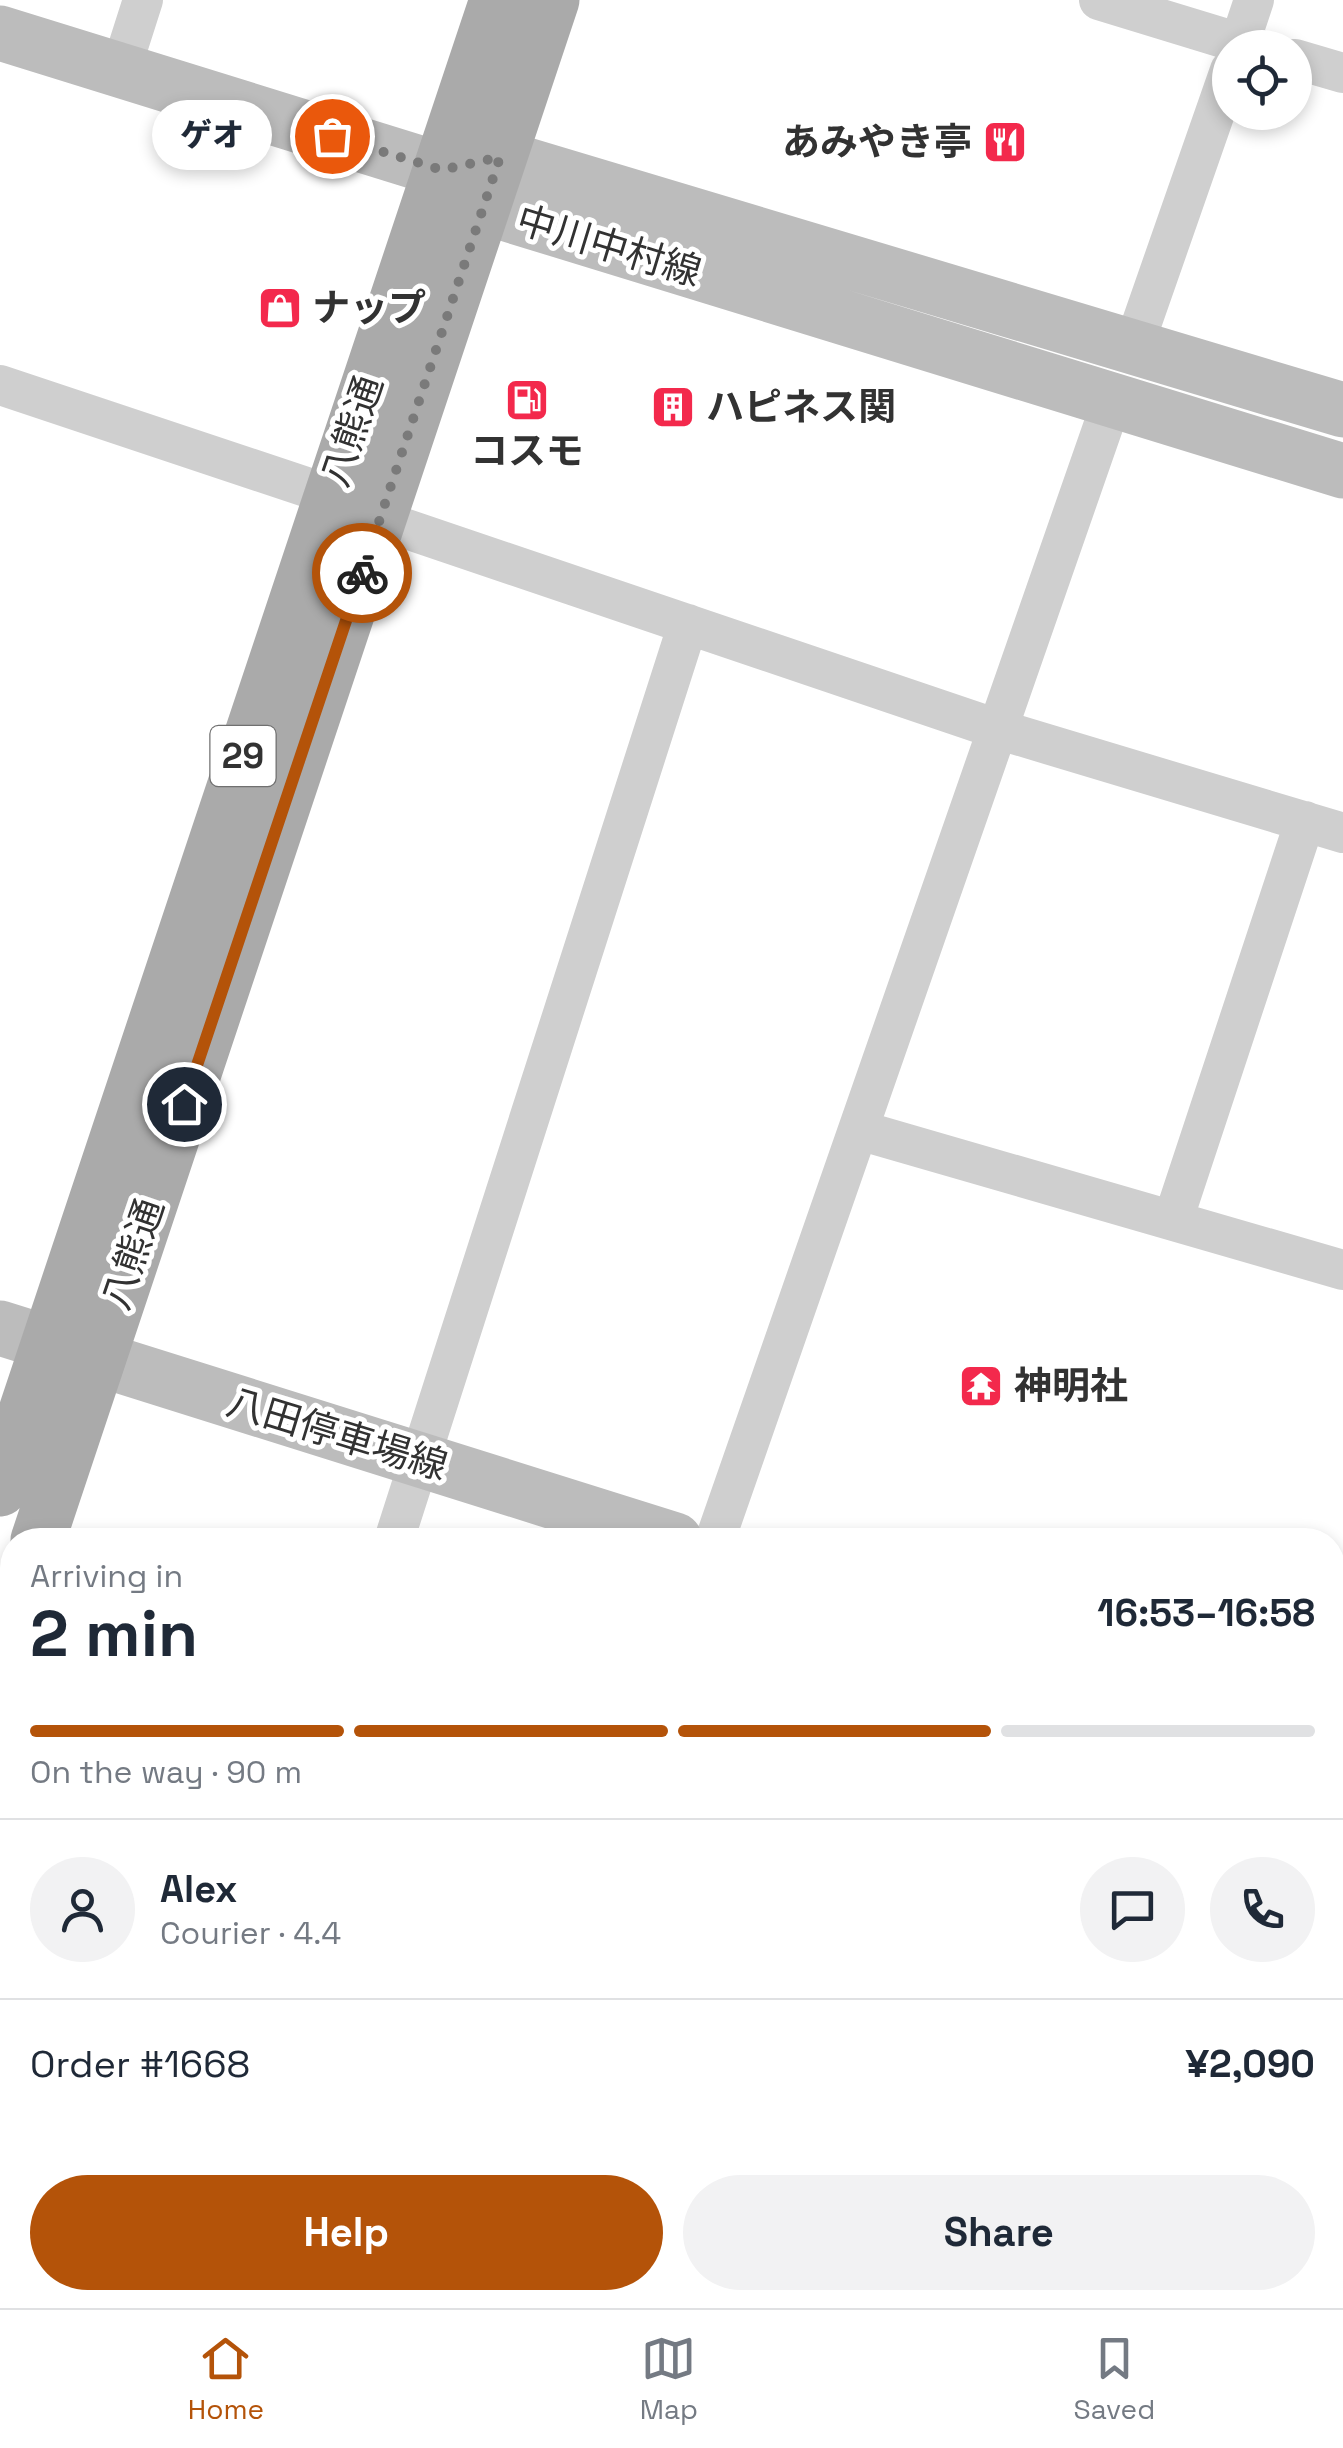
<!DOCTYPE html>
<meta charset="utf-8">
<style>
:root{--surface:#fff;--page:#f2f2f3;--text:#1f2937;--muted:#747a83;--line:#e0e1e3;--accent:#b45309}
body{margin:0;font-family:"Space Grotesk","Noto Sans JP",sans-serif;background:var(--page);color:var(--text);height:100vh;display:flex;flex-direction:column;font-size:38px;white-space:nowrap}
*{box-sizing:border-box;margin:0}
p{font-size:32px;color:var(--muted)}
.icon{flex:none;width:55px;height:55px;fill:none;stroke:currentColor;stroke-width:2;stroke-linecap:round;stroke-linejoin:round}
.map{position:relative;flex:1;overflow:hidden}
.drawer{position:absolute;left:0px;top:1528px;width:1345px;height:782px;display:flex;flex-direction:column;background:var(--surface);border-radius:40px 40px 0 0;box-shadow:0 5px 15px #0003}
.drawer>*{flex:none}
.fabs{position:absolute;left:1212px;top:30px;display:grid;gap:20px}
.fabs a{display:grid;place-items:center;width:100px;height:100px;border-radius:50%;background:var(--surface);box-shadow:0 5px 15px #0003;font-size:50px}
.pin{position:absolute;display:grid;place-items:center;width:85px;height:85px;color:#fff;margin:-42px;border:5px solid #fff;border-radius:50%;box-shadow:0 2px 10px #0007}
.courier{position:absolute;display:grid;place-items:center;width:100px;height:100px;margin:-50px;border:8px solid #b45309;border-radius:50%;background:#fff;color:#222;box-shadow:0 2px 12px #0007}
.bubble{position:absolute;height:70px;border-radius:35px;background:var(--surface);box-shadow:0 5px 15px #0003;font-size:32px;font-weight:800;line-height:70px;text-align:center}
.headline em{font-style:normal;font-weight:800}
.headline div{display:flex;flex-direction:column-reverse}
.headline{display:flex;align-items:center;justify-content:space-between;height:170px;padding:0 30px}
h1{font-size:65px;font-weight:800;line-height:75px}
.bar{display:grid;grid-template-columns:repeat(4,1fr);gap:15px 10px;align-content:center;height:120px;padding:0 30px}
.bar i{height:12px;border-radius:8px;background:var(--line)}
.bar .current{background:var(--accent)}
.bar p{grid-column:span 4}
.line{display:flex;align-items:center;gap:25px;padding:0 30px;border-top:2px solid var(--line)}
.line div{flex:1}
.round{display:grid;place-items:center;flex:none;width:105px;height:105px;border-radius:52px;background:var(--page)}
.primary-button{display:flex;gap:20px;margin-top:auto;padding:20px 30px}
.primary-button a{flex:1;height:115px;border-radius:60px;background:var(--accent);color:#fff;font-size:40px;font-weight:800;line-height:115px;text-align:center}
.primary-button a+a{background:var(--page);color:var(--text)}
.menu{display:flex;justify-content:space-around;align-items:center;height:140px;border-top:2px solid var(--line);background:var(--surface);font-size:28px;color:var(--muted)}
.menu a{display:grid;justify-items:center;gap:5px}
.menu .current{color:var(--accent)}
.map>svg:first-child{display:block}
.green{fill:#e9efdf}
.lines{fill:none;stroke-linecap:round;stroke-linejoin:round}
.street{stroke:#cfcfcf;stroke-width:40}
.secondary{stroke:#bcbcbc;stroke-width:55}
.primary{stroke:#aaa;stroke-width:55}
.done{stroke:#7a7a7a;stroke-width:10;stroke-dasharray:0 18}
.route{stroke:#b45309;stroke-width:12}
.labels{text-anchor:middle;stroke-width:10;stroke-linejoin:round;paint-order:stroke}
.shield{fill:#fff;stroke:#707070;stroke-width:2.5}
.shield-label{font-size:35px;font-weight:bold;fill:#323232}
.poi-label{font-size:38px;font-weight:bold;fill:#323232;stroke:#fff;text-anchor:start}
.street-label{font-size:38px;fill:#323232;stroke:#fff}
</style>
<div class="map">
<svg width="1343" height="2308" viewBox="0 0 1343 2308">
<rect width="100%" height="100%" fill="#fff"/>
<path class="green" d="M434 2298H537L534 2308H430Z"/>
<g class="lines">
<path class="street" d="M1099 0 1256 48
M1238 48 1254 0
M1295 59 1343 73
M120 72 143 0
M1134 345 1230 70
M0 385 330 495
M380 520 997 729 1343 833
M859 1130 1343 1270
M1174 1217 1305 821
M394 1540 688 624
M715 1540 1112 401
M0 2039 12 2043
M1332 2208 1343 2209
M258 2298 261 2308
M139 2308 143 2298
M777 2308 782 2298
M983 2308 985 2298
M1221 2308 1224 2298"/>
<path class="secondary" d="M0 33 442 170 484 207 1343 471
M454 167 500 157 1343 410
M0 1328 675 1540
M1332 1746 1343 1749"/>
<path class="primary" d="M0 1489 497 0
M38 1540 552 0
M0 1656 12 1618"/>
</g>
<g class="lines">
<path class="done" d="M332 136 442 170 500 157 362 573"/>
<path class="route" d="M184 1104 362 573"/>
</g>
<defs>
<g id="restaurant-square" transform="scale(2.25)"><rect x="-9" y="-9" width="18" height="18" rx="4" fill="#f3294c" stroke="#fff"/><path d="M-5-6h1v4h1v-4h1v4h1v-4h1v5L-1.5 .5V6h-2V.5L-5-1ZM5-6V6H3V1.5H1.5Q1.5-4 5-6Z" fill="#fff"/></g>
<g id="shop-square" transform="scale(2.25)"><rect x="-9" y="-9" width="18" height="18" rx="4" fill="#f3294c" stroke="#fff"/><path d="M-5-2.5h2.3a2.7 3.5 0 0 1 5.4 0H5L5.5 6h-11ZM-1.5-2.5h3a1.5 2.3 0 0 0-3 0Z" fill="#fff"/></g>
<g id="fuel-square" transform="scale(2.25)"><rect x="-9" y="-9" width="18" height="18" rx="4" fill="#f3294c" stroke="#fff"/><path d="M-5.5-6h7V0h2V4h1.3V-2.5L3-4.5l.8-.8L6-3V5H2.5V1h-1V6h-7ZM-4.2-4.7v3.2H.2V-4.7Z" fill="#fff"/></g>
<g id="building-square" transform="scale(2.25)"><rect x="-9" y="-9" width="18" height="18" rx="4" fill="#f3294c" stroke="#fff"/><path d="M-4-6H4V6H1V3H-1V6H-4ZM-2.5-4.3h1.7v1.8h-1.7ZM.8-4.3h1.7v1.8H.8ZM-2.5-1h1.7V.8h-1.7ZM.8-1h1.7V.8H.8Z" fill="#fff"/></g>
<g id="temple-square" transform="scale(2.25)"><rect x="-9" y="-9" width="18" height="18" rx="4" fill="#f3294c" stroke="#fff"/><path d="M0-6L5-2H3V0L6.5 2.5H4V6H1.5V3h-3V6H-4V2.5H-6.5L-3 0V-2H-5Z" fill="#fff"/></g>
</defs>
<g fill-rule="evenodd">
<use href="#restaurant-square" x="1005" y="142"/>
<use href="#shop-square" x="280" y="308"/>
<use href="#fuel-square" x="527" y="400"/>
<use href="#building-square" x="673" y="407"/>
<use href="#temple-square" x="981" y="1386"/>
</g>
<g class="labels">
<rect class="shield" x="210.5" y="726" width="65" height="60" rx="8"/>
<g class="shield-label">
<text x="243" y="768">29</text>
</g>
<g class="poi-label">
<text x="972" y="155" text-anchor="end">あみやき亭</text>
<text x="312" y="321">ナップ</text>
<text x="706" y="420">ハピネス関</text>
<text x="527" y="464" text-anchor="middle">コスモ</text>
<text x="1014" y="1399">神明社</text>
</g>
<g class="street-label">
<text transform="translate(609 246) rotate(17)" y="13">中川中村線</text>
<text transform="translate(352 431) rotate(-71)" y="13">八熊通</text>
<text transform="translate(133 1254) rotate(-71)" y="13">八熊通</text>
<text transform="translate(337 1434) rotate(17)" y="13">八田停車場線</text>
</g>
</g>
</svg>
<div class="fabs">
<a><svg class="icon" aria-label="locate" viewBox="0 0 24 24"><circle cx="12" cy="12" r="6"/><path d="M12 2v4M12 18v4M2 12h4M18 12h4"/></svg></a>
</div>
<div class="pin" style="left:332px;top:136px;background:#ea580c"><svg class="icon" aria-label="bag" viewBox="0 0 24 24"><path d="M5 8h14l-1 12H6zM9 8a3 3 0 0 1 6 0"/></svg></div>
<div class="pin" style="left:184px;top:1104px;background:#1f2937"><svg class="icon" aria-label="home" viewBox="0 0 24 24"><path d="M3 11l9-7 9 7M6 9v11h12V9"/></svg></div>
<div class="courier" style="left:362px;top:573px"><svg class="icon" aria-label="bike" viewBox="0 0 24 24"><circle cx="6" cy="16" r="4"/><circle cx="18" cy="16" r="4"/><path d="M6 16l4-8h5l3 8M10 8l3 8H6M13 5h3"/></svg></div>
<div class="bubble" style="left:152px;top:100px;width:120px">ゲオ</div>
<section class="drawer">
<div class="headline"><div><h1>2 min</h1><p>Arriving in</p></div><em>16:53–16:58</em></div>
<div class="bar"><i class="current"></i><i class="current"></i><i class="current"></i><i></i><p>On the way · 90 m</p></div>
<div class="line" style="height:180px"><a class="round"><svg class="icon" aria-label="person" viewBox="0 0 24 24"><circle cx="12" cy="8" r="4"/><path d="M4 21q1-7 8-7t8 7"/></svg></a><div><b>Alex</b><p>Courier · 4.4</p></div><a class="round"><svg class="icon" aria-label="chat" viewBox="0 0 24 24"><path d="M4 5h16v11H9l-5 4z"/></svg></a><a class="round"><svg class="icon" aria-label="phone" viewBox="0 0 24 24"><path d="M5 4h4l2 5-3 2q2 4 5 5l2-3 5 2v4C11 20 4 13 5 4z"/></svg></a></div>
<div class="line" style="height:130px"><div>Order #1668</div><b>¥2,090</b></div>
<div class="primary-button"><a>Help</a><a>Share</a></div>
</section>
</div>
<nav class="menu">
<a class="current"><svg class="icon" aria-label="home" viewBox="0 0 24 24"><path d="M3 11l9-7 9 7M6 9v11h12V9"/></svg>Home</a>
<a><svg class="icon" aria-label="map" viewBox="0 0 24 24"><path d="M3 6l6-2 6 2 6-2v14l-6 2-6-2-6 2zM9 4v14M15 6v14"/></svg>Map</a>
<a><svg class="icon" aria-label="saved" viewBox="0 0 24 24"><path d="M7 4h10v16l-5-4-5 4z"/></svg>Saved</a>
</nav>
